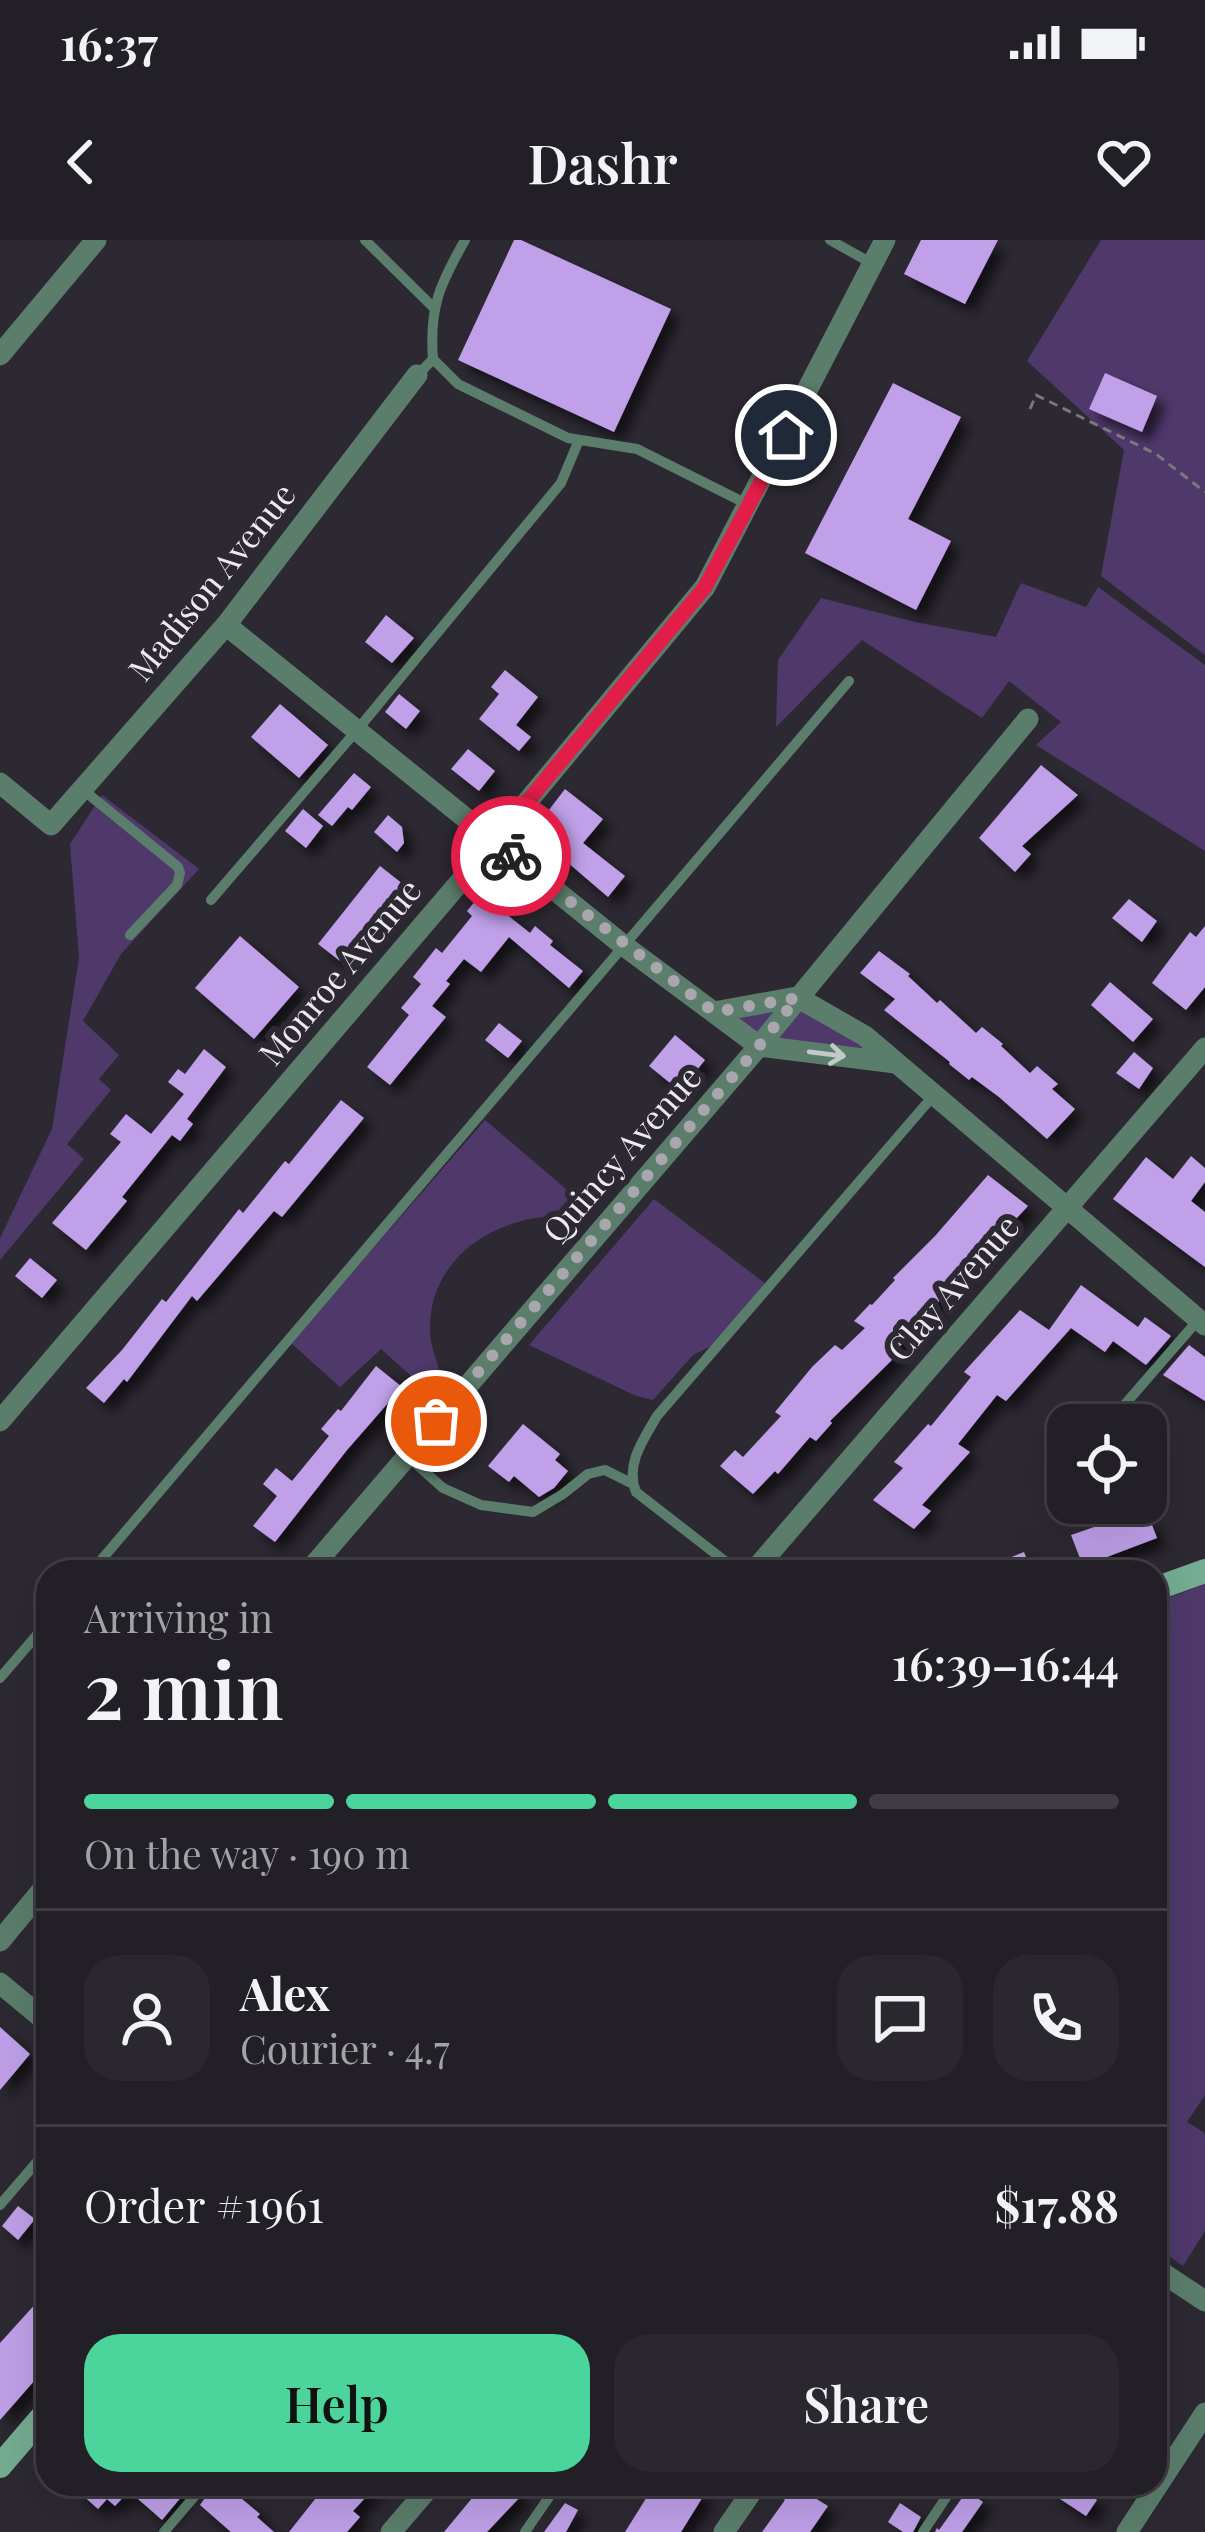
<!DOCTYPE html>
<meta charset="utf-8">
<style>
:root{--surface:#221f26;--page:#2a272e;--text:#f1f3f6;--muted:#a2a2a7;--line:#3f3d43;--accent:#4bd49b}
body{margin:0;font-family:"Playfair Display",serif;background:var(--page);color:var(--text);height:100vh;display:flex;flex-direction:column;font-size:45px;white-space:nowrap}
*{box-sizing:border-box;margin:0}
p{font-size:39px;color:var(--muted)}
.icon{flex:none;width:66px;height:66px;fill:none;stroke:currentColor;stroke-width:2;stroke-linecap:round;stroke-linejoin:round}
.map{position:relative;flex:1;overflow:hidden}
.sheet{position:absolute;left:36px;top:1320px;width:1131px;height:936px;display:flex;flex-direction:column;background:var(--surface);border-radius:36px;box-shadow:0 12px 48px #0002,0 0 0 3px var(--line)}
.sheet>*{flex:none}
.fabs{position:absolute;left:1047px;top:1164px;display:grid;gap:24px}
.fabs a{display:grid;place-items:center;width:120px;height:120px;border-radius:24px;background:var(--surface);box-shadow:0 12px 48px #0002,0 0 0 3px var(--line);font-size:60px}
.pin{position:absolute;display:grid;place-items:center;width:102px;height:102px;color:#fff;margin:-51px;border:6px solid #fff;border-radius:50%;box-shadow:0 3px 12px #0007}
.courier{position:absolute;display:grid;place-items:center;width:120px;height:120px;margin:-60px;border:9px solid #e11d48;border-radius:50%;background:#fff;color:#222;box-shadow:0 3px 15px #0007}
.overview em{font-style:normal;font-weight:600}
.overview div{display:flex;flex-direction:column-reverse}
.overview{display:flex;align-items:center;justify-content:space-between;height:204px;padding:0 48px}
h1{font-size:78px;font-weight:600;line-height:90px}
.bar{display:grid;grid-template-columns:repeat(4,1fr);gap:18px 12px;align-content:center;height:144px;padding:0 48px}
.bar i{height:15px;border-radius:9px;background:var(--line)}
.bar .active{background:var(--accent)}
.bar p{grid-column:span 4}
.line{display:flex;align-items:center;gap:30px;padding:0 48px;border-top:3px solid var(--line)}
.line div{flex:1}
.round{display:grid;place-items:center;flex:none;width:126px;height:126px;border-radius:36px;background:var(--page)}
.cta{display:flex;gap:24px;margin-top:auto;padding:24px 48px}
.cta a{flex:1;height:138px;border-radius:36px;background:var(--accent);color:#111;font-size:48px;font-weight:600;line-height:138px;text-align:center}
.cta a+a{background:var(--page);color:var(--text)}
.status{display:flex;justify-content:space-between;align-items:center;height:84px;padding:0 60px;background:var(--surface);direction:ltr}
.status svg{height:33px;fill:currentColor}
header{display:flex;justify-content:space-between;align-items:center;height:156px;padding:0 48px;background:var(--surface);font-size:54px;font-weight:600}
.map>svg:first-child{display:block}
.green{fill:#4f396b}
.building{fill:#bfa0e9;filter:url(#shadow)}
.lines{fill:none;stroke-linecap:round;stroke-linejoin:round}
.path{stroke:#7a777f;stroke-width:3;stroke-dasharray:9 6;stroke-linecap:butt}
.service{stroke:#5b7e6c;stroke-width:10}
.minor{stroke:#5b7e6c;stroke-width:21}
.secondary{stroke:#74ad91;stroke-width:24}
.oneway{stroke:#c1cac9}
.done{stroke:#aaa6ae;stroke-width:12;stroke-dasharray:0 21.6}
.route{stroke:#e11d48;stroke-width:15}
.labels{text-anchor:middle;stroke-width:12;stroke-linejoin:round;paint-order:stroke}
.street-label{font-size:33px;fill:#edeaf1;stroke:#2d2933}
</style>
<div class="status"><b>16:37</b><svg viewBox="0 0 49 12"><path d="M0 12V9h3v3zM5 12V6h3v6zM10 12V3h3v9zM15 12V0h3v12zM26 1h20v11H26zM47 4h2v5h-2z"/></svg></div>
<header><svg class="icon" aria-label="back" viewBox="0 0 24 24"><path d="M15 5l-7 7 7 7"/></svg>Dashr<svg class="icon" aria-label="heart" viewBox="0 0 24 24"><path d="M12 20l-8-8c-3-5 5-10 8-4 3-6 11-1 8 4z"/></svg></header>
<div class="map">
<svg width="1205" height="2292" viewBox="0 0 1205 2292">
<defs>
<filter id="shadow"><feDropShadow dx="9" dy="9" stdDeviation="6" flood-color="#0009"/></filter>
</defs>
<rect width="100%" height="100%" fill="#2d2933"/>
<path class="green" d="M1101 0H1205V415L1101 336 1124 210 1027 121Z
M1021 343 1086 367 1098 347 1205 425V611L1036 505 1061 482 1009 441 982 478 862 400 776 487 778 420 821 358 915 382 996 397Z
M102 555 199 629 121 714 83 781 119 815 99 839 111 850 67 904 84 919 0 1020V998L52 889 79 718 70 604Z
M797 757 896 823 759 806 714 773Z
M485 880 587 967 578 977C506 969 427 1012 430 1093 431 1108 438 1124 442 1138L432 1155 381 1109 340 1147 291 1103Z
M654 959 770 1047 713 1105 693 1115 653 1160 634 1155 529 1105Z
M1205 1344V1855L1187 1882 1205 1893V1991L1183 2026 1155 2006V1363Z"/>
<path class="building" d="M514 0H521L671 69 614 192 458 120Z
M921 0H998L965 64 904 34Z
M1105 133 1157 156 1142 192 1089 169Z
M893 143 961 177 908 279 951 301 916 370 805 313Z
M386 375 414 398 392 423 365 402Z
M505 430 538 457 516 485 531 497 519 511 479 479 499 454 491 447Z
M399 454 420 471 406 489 385 472Z
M280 464 328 505 299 538 251 497Z
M468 509 495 531 479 551 451 529Z
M1041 525 1078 555 1022 606 1031 614 1015 632 979 598Z
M354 533 371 547 352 570 348 567 332 586 318 575Z
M565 549 603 579 583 603 625 636 608 657 532 592Z
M303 569 323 586 306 608 285 591Z
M388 575 402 587 404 603 397 612 374 592Z
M380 626 408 648 366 700 361 695 340 721 318 704Z
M481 654 530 693 535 686 553 701 550 705 583 731 569 748 509 697 481 732 464 719 446 741 450 744 432 766 446 777 390 845 367 827 409 775 401 768 421 744 413 737 436 708 442 713 472 676 467 671Z
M1129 659 1157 681 1142 702 1112 678Z
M1205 686V747L1186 770 1152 743 1190 692 1196 697Z
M240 696 299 747 254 799 195 748Z
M879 711 910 734 908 736 937 763 940 760 976 793 982 787 1003 804 1001 806 1030 833 1037 826 1058 844 1052 849 1075 869 1047 899 999 857 972 837 969 840 949 824 950 822 884 770 895 759 860 733Z
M1110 742 1153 779 1133 802 1091 765Z
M499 783 522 801 508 818 485 800Z
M675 795 705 820 680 851 649 826Z
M204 809 226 827 187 879 193 884 180 901 172 895 122 957 127 961 86 1010 52 983 121 902 110 894 126 874 151 894 184 854 168 842 178 829 185 834Z
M1134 812 1153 828 1139 849 1116 833Z
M341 860 364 878 282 977 274 971 197 1061 192 1056 127 1142 124 1139 104 1163 86 1148 122 1110 162 1059 166 1062 239 969 243 973 285 921 289 924Z
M1191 916 1205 928V942L1191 961 1205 972V1027L1113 959 1146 917 1173 939Z
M988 935 1028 966 929 1072 932 1074 894 1112 898 1114 830 1181 832 1183 816 1201 810 1197 778 1234 775 1231 753 1254 720 1226 735 1210 743 1217 781 1176 775 1172 812 1127 835 1105 842 1110 865 1088 854 1081 870 1064 872 1065 895 1040 893 1038 935 996Z
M30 1018 57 1040 42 1058 15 1036Z
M1081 1045 1138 1087 1145 1077 1171 1096 1146 1125 1113 1101 1105 1112 1071 1088 1006 1161 997 1155 958 1204 970 1212 922 1265 931 1271 914 1289 873 1260 903 1228 894 1222 928 1184 931 1186 971 1137 964 1132 1020 1070 1049 1090Z
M1189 1105 1205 1117V1161L1163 1135Z
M376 1126 402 1147 347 1210 275 1302 253 1286 277 1256 263 1244 276 1228 292 1241 329 1196 321 1189 338 1169 341 1171Z
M523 1184 560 1214 555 1220 568 1231 554 1248 539 1257 514 1236 509 1242 488 1226Z
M1129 1275 1133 1284 1149 1277 1157 1298 1083 1326 1071 1295Z
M1024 1312 1032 1332H977V1331Z
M0 1787 30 1814 0 1850Z
M18 1966 35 1979 18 2000 2 1986Z
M48 2050V2125L0 2180V2103Z
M70 2244H192L162 2280 129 2251 115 2266 107 2259 98 2269Z
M215 2244H224L260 2274 257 2277 274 2292H231L200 2265Z
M327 2244H378L353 2271 360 2277 347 2292H289Z
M460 2244H509L521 2256 487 2292H444L473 2257Z
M655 2244H686L704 2255 681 2292H625Z
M792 2244 828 2266 810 2292H762L785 2260 782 2258Z
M1057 2244H1074L1097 2260 1086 2276 1051 2253Z
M967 2251 983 2262 962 2292H935L937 2288 939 2290Z
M565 2263 578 2270 566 2292H544Z
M900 2263 921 2277 913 2292H903L888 2282Z"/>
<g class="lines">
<path class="path" d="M1030 169 1036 155 1156 214 1205 252"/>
<path class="service" d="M365 0 435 69
M830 0 873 24
M433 119 458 144 568 198 637 209 747 264
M415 138 433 119C429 67 440 44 465 0
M82 549 178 627 180 633 177 645 130 695
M211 660 358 489 561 243 579 200
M1107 1185 1198 1080
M406 1215 443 1248 481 1265 533 1272 563 1254 588 1234 605 1230 633 1244
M91 1332 849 441
M739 1332 636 1252C625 1225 643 1200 657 1176L934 855
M0 1438 48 1382
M0 1965 48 1909
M164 2292 205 2244
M525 2292 558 2244
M923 2292 955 2244"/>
<path class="minor" d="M0 115 96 0
M226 385 623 705 759 806 896 823
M0 543 51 585 226 385 417 135
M714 772 797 757 865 796 1205 1085
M0 1181 494 602 705 347 885 0
M308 1332 759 806 1028 479
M753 1332 1205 808
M0 1701 48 1643
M0 1743 48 1783
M1155 2028 1205 2061
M391 2292 432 2244
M724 2292 757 2244
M1127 2292 1205 2173"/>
<path class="secondary" d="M1155 1349 1205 1331
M0 2226 48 2170"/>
</g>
<defs><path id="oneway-shaft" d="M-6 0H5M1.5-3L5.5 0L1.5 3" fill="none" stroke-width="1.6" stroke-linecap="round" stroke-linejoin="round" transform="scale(3)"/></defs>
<use class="oneway" href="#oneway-shaft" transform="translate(827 814) rotate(7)"/>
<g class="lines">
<path class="done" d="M436 1181 759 806 797 758 714 772 511 616"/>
<path class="route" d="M511 616 494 602 705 347 786 195"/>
</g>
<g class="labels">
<g class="street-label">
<text transform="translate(212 342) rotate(-51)" y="12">Madison Avenue</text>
<text transform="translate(340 732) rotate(-50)" y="12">Monroe Avenue</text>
<text transform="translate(622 914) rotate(-49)" y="12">Quincy Avenue</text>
<text transform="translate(953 1048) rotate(-49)" y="12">Clay Avenue</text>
</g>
</g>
</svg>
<div class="fabs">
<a><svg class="icon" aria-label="locate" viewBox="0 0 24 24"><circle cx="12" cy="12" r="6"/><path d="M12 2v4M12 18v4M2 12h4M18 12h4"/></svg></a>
</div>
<div class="pin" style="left:436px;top:1181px;background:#ea580c"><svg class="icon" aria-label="bag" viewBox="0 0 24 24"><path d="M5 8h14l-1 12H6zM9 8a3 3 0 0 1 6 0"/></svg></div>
<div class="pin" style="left:786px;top:195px;background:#1f2937"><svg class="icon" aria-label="home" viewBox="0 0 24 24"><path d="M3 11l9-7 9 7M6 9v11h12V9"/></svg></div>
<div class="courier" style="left:511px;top:616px"><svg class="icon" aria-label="bike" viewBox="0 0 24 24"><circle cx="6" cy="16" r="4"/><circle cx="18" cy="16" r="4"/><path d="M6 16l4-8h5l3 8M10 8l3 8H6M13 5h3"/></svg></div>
<section class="sheet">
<div class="overview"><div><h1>2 min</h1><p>Arriving in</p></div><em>16:39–16:44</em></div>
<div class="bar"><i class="active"></i><i class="active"></i><i class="active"></i><i></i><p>On the way · 190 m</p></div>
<div class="line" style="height:216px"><a class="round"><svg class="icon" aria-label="person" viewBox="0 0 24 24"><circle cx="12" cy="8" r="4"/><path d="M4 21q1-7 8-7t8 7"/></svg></a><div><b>Alex</b><p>Courier · 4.7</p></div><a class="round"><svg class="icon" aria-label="chat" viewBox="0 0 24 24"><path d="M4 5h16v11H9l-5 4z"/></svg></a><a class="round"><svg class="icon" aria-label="phone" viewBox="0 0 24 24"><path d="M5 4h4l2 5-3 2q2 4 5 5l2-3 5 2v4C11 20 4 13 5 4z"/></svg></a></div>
<div class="line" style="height:156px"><div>Order #1961</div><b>$17.88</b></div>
<div class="cta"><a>Help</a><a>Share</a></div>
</section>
</div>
